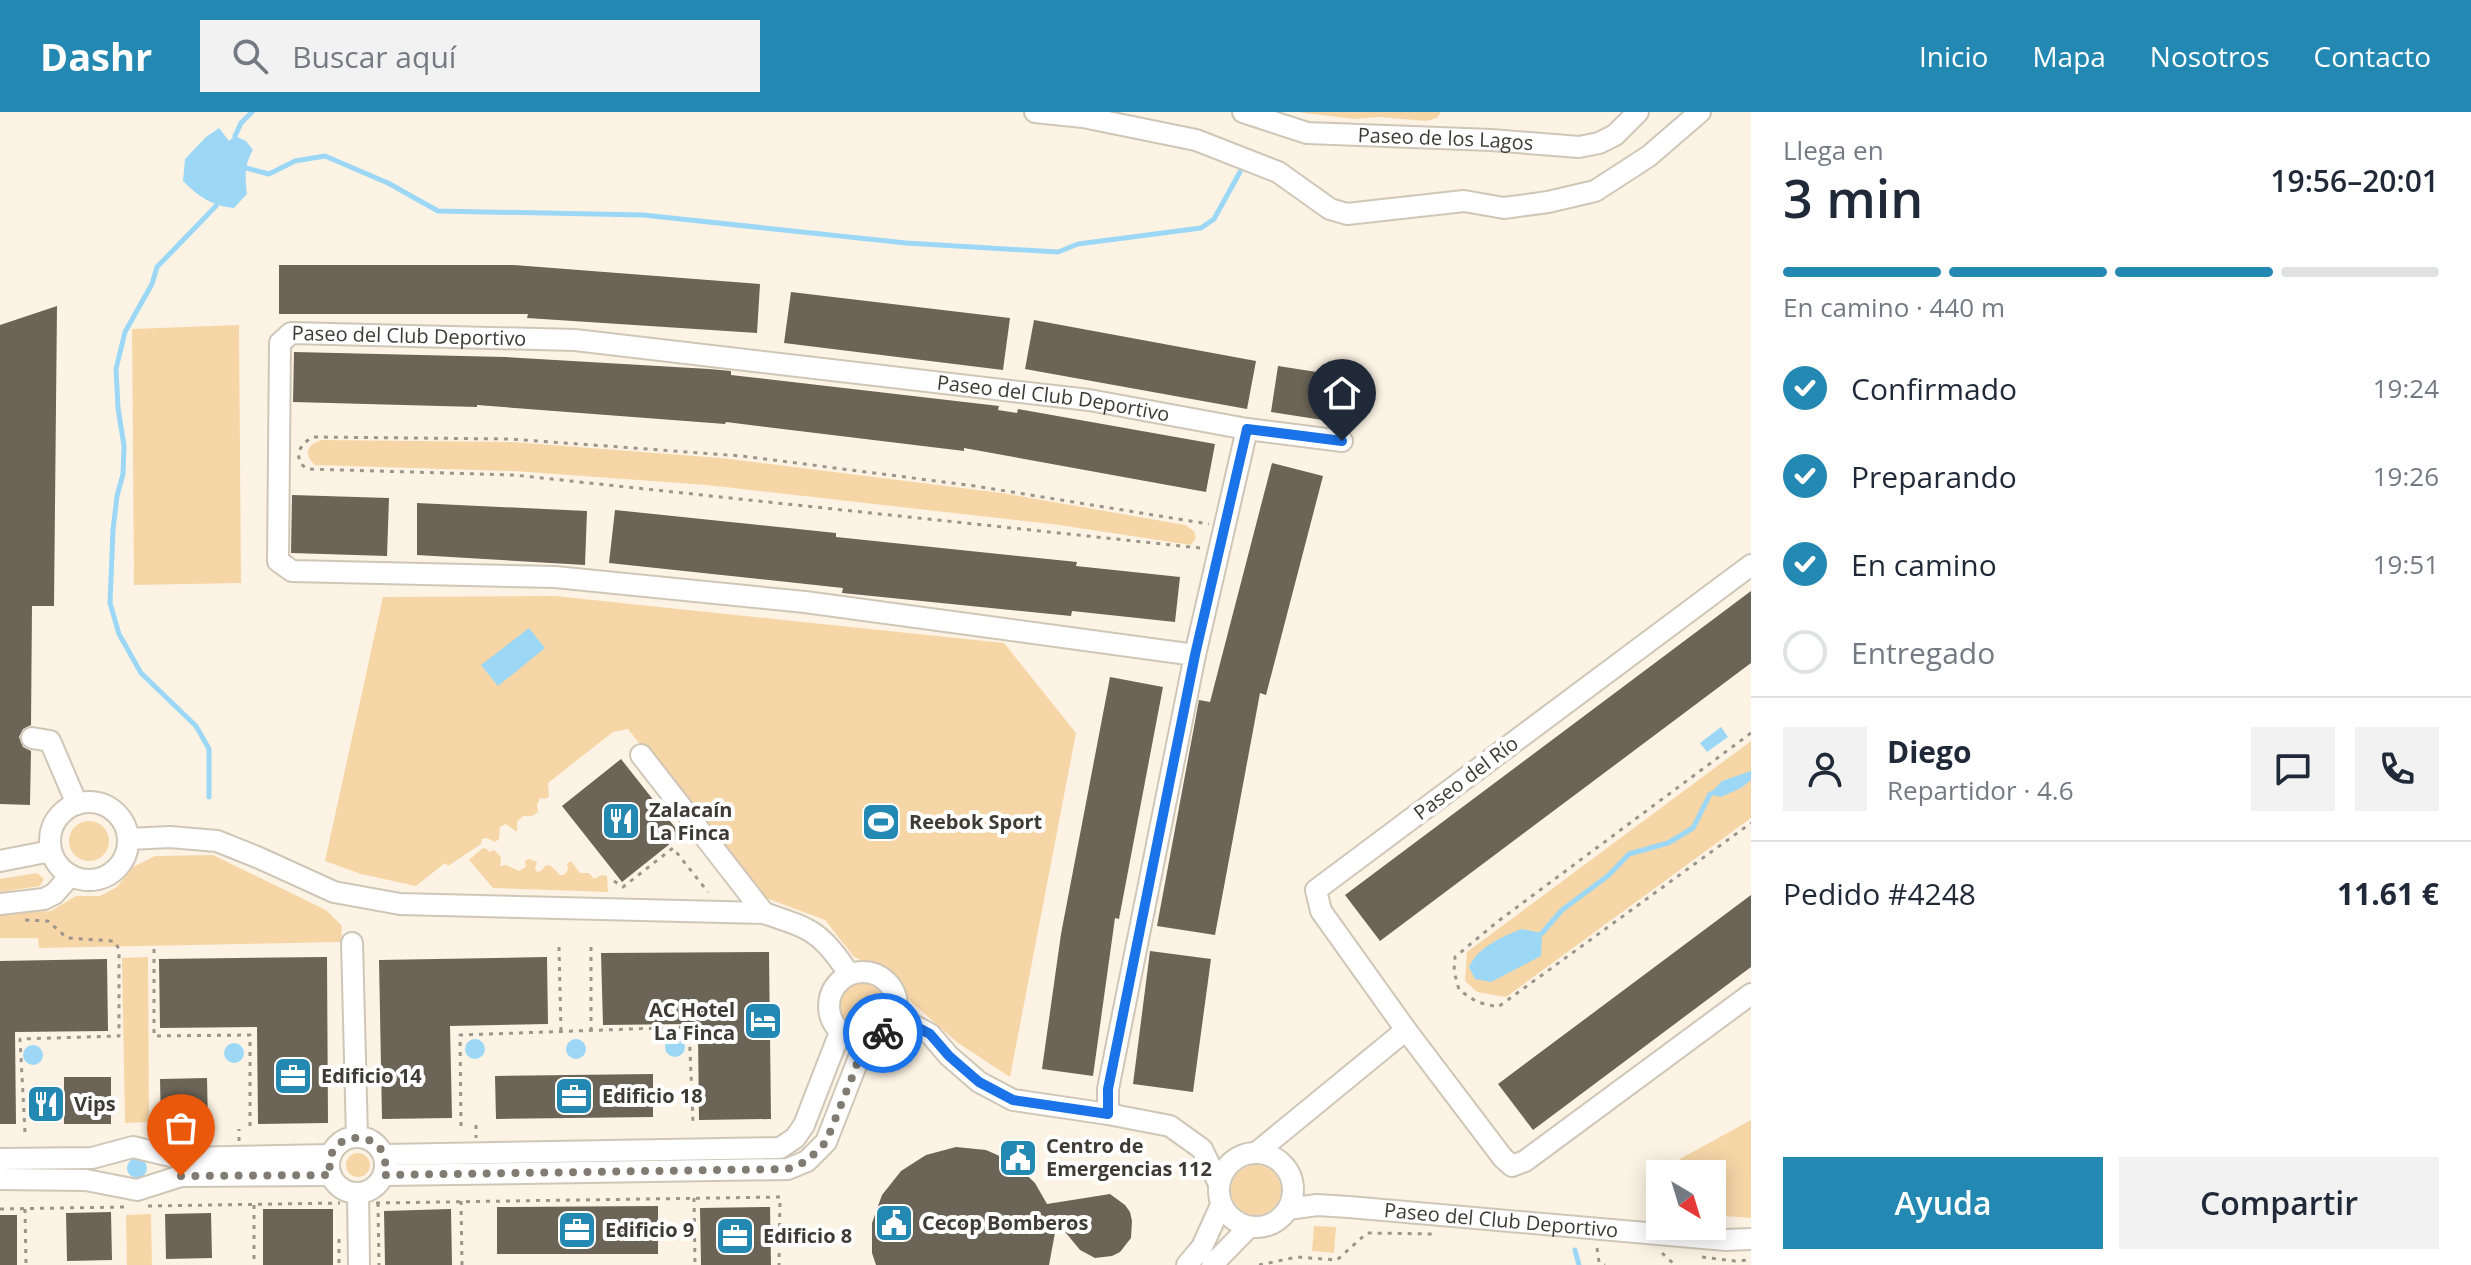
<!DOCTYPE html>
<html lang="es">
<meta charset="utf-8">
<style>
:root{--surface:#fff;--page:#f2f2f3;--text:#1f2937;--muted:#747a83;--line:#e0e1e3;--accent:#2489b2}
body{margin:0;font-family:"Open Sans",sans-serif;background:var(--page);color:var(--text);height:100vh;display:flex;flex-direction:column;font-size:30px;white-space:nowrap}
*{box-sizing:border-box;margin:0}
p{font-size:26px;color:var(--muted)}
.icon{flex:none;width:44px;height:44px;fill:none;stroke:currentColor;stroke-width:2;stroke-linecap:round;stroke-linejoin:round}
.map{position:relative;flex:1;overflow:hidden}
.side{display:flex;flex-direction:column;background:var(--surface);width:720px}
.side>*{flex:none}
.needle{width:52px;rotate:142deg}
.tools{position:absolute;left:1646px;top:1048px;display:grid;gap:16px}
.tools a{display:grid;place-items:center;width:80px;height:80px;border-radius:0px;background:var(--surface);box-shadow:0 4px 20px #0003;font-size:40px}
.pin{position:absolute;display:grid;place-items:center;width:68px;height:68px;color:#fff;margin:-82px -34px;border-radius:50% 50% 50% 0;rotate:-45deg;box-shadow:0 0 8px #0007}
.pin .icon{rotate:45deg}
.courier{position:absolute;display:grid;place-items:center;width:80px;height:80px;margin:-40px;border:6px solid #1a73e8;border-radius:50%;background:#fff;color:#222;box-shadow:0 2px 10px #0007}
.head em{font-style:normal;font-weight:600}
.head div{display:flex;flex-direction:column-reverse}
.head{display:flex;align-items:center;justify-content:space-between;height:136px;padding:0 32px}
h1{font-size:52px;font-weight:600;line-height:60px}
.bar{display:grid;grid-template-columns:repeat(4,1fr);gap:12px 8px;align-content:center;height:96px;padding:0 32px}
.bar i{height:10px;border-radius:6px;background:var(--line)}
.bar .current{background:var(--accent)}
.bar p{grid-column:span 4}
.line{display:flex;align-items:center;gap:20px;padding:0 32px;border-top:2px solid var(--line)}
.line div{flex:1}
.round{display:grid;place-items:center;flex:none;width:84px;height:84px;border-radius:0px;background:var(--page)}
ol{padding:0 32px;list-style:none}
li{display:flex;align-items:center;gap:24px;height:88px}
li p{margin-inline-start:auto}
li .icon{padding:8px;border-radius:50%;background:var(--accent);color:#fff;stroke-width:4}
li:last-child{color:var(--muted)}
li i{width:44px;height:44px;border:4px solid var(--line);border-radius:50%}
.action{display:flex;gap:16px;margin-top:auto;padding:16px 32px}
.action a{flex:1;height:92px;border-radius:0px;background:var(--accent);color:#fff;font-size:32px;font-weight:600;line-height:92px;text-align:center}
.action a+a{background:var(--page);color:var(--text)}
header{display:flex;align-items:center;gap:48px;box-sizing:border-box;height:112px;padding:0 40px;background:var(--accent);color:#fff}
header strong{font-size:38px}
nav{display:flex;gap:44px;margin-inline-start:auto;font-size:28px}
.search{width:560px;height:72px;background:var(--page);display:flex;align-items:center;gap:20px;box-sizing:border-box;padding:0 28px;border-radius:0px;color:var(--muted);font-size:30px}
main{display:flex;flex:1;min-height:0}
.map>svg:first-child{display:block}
.green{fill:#f6d6a7}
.water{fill:#9cd8f6}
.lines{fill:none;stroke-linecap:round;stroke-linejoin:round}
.stream{stroke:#9cd8f6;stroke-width:5}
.building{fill:#6c6457}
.minor-casing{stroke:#cfc6b8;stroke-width:24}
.path{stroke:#9c958b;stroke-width:3;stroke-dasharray:4 6;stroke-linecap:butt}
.minor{stroke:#fff;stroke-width:20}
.done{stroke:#817b72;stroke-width:8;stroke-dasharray:0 14.4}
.route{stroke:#1a73e8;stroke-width:10}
.labels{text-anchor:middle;stroke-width:8;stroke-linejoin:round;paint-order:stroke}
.street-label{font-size:20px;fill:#3e3a34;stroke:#fff}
.poi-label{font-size:20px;font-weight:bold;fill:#3e3a34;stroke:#fff;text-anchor:start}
</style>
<header>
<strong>Dashr</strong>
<div class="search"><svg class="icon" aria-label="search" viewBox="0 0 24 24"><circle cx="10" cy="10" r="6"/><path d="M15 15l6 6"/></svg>Buscar aquí</div>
<nav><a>Inicio</a><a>Mapa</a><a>Nosotros</a><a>Contacto</a></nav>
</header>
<main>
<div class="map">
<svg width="1751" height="1153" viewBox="0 0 1751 1153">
<rect width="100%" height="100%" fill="#fdf3e5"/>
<path class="green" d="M1297 0H1441L1437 6 1426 9 1379 5 1354 7Z
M239 213 241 471 134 473 132 217Z
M321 328 512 330 721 346 1002 381 1185 413 1194 419 1196 426 1191 433 1059 413 707 373 514 359 315 353C303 342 307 333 321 328Z
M555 484 1004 531 1076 621 1010 965 958 931 910 889 894 862 854 845 825 808 761 784 628 617 613 620 548 671 549 685 545 687 540 686 537 693 538 700 532 704H523L517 710V720L506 712 500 715 499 727 495 730 487 726 482 727 481 732 448 754 445 751 416 774 361 762 325 749 383 485Z
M1751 629V706L1506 885 1477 880 1465 869 1467 840Z
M69 729a20 20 0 1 1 40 0a20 20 0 1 1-40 0Z
M483 736 487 737 489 740 494 738 501 745 500 754 506 753 519 759 526 755 525 749 529 747 537 750 535 757 537 760 541 759 546 753 551 754 560 763H564L568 758 567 752 571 749 580 761H589L594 767 602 763 607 764 608 780 493 776 469 748Z
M213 743 326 798 342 814 341 830 39 836 38 826H0V802L51 799 76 784H100L117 775 133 755 155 744Z
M37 761 44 767 40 774 0 780V767Z
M148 845 149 1010 125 1011 122 846Z
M840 893a23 23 0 1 1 46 0a23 23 0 1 1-46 0Z
M1751 1008V1106L1712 1103V1062H1673L1680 1047Z
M346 1053a12 12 0 1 1 24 0a12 12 0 1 1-24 0Z
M1231 1078a25 25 0 1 1 50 0a25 25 0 1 1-50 0Z
M151 1102 152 1153H127L126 1103Z
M1314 1114 1336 1115 1334 1141 1312 1139Z"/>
<path class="water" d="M219 16 229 29 235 24 246 29 253 38C244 53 245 66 247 82L234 96C212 94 199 85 183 69L185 47 206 25Z
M529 516 545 536 498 574 481 553Z
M1721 615 1728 625 1707 640 1700 631Z
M1751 659V668L1741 676 1721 685 1710 682 1722 669Z
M1522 817 1542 821 1541 844 1491 870 1475 867 1469 855C1478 835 1503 824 1522 817Z
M665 935a10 10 0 1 1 20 0a10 10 0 1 1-20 0Z
M566 937a10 10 0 1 1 20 0a10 10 0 1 1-20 0Z
M465 937a10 10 0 1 1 20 0a10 10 0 1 1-20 0Z
M224 941a10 10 0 1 1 20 0a10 10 0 1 1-20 0Z
M23 943a10 10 0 1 1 20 0a10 10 0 1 1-20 0Z
M127 1056a10 10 0 1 1 20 0a10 10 0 1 1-20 0Z"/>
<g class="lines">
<path class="stream" d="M235 24 241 11 252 0
M246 56 269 62 295 49 325 44 388 71 438 99 643 103 906 131 1058 140 1078 132 1201 116 1214 107 1240 60
M209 685V637L196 614 141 561 119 522 110 491 113 418 117 384 123 362 124 334 118 296 116 257 125 220 152 172 157 155 216 94
M1542 821 1562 798 1609 763 1629 742 1668 731 1693 716 1710 682 1716 680
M1575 1138 1579 1153"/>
</g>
<path class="building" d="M279 153H514L760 172 757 221 527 206 528 202H279Z
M791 180 1010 206 1003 258 784 231Z
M57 194 54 494H32L31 613 23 617 19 625 23 635 31 639 30 693 0 692V213Z
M1034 208 1256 249 1247 297 1025 257Z
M294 240 505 245 709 257 731 259V263L999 294 998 298 1017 301 1018 297 1215 332 1206 380 964 336V339L726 310 725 312 477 293V295L293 290Z
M1278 254 1362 267 1355 313 1271 300Z
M1272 351 1323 364 1266 583 1260 581 1215 823 1157 814 1199 588 1210 590Z
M292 383 389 386 387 444 291 441Z
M417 391 587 399 585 453 417 443Z
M615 398 836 421V425L1077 450 1076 454 1180 465 1175 510 1072 499 1071 504 842 481 843 476 609 451Z
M1751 479V551L1380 829 1345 783Z
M1110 565 1163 575 1119 807 1115 806 1093 964 1042 957 1061 822Z
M621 647 681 723 622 770 562 694Z
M1751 783V855L1533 1018 1498 972Z
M1150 839 1211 847 1193 980 1133 972Z
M769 840 771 1007 699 1008 698 922 688 912 603 913 601 841Z
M327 845 328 1011 258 1012 257 915 160 916 159 847Z
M547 845 548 912 450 914 452 1006 382 1007 379 848Z
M107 847 108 919 15 920 16 1012H0V849Z
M653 962V1005L496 1007 495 964Z
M64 965H111V1012H64Z
M207 966 208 1012 161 1013 160 967Z
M956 1035 986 1038 1013 1050 1035 1071 1047 1092 1110 1082 1125 1093 1130 1100 1132 1109 1131 1126 1120 1140 1112 1144 1095 1146 1080 1138 1057 1110 1049 1153H876L872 1141V1111L882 1083 901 1059 926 1043Z
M658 1094V1142H497V1095Z
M770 1095 771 1153H701L700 1096Z
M263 1097H333V1153H263Z
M451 1097 452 1153H385L384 1099Z
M111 1100 112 1148 67 1149 66 1101Z
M211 1101 212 1146 166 1147 165 1102Z
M0 1103H17V1153H0Z"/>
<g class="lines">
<g class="minor-casing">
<g id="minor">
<path d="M1035 0 1083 5 1196 28 1278 60 1330 97 1347 102 1464 89 1504 96 1548 90 1595 79 1649 44 1700 0"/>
<path id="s1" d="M1243 0 1307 21 1491 28 1579 35 1599 31 1615 23 1638 0"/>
<path d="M1751 453 1316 778 1321 799 1406 918 1503 1046 1512 1054 1525 1049 1751 882"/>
<path id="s2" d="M1195 543 805 490 555 465 292 459 278 449 280 231 291 221 575 228 1089 288 1247 317 1342 329"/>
<path d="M32 626 50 629 77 692"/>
<path d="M641 643 764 801"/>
<circle cx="89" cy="729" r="39"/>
<path d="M129 727 170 725 217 729 257 745 334 780 400 792 764 801C811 817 821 819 849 862"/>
<path d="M0 749 51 739"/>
<path d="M0 792 44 787 54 782 70 764"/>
<path d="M352 831 357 1025"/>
<circle cx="863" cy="894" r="34"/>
<path d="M896 904 930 922 949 944 979 970 1013 988 1108 1002 1170 1014 1202 1037 1219 1072"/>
<path d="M1108 1002V977L1195 543 1247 317"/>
<circle cx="357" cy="1053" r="28"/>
<circle cx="1256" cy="1078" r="37"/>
<path d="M1256 1041 1406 918"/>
<path d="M384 1043 780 1036 795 1026 804 1013 840 920"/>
<path d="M0 1047 92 1046 133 1035 179 1046 331 1043"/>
<path d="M384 1063 788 1057 807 1049 826 1030 862 938 864 928"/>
<path d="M0 1067 86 1068 137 1078 181 1064 331 1063"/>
<path d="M358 1081 359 1153"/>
<path id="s3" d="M1288 1097 1317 1093 1349 1095 1726 1128 1751 1127"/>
<path d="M1187 1153 1202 1135 1221 1093"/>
<path d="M1212 1153 1249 1115"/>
</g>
</g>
<path class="path" d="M1200 436 514 363 307 357 300 351 298 341 303 332 312 325 511 327 742 344 975 374 1209 412
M1751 621 1497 810 1455 845 1454 859 1459 878 1477 890 1498 895 1751 711
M614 769 623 775 673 736 708 780
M559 835 561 920
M154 837V924L250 923V1017
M591 919V835
M476 1013V1026
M461 1014 460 923 689 915 693 1010
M25 1020 20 927 119 924V837L114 829 67 826 48 809 25 808
M239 1029V1017
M694 1086 695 1153
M461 1089 462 1153
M376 1091 780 1085 779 1153
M378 1091 379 1153
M254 1093V1153
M148 1094 340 1091
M0 1097 124 1095
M25 1097 26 1153
M339 1127V1153
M1597 1136 1599 1150 1605 1153
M1662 1141 1675 1153
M1702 1145 1735 1149 1751 1148
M1259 1153 1297 1145 1337 1148 1367 1121 1435 1122"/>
<use href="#minor" class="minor"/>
</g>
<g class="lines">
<path class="done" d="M181 1064 331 1063C318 1014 396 1013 384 1063L788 1057 807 1049 826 1030 855 958 864 928 883 921"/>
<path class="route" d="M883 921 896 904 930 922 949 944 979 970 1013 988 1108 1002V977L1195 543 1247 317 1342 329"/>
</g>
<defs>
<g id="restaurant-square" transform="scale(2)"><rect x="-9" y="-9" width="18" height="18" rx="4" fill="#2489b2" stroke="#fff"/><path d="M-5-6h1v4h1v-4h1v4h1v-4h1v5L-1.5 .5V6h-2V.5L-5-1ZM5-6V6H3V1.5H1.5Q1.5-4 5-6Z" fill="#fff"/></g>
<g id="stadium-square" transform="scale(2)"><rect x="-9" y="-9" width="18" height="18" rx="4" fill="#2489b2" stroke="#fff"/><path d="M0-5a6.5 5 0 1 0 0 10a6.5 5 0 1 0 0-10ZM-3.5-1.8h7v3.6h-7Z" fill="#fff"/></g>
<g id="hotel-square" transform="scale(2)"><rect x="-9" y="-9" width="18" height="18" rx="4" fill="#2489b2" stroke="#fff"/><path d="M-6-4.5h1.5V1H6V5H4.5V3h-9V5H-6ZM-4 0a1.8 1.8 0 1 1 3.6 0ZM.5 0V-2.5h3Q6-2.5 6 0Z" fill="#fff"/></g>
<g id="office-square" transform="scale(2)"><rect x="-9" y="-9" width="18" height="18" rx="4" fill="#2489b2" stroke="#fff"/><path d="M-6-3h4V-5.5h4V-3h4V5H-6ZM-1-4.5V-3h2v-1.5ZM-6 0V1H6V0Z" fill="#fff"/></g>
<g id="civic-square" transform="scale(2)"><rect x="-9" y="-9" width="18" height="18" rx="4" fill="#2489b2" stroke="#fff"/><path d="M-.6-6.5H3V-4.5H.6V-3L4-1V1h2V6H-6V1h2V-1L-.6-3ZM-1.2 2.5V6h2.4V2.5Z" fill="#fff"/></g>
</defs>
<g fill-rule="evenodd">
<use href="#restaurant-square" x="621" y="709"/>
<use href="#stadium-square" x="881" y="710"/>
<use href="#hotel-square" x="763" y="909"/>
<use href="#office-square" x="293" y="964"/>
<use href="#office-square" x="574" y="984"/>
<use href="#restaurant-square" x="46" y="992"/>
<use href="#civic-square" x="1018" y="1046"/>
<use href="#civic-square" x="894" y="1111"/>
<use href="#office-square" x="577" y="1118"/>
<use href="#office-square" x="735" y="1124"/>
</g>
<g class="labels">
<g class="street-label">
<text dy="7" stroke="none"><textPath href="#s1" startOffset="206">Paseo de los Lagos</textPath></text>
<text dy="7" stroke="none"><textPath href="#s2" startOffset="1276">Paseo del Club Deportivo</textPath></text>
<text dy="7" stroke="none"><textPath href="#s2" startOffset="1924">Paseo del Club Deportivo</textPath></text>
<text transform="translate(1466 666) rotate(-37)" y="7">Paseo del Río</text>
<text dy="7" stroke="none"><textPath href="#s3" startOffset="214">Paseo del Club Deportivo</textPath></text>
</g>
<g class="poi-label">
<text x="649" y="705">Zalacaín<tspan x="649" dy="23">La Finca</tspan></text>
<text x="909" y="717">Reebok Sport</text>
<text x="735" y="905" text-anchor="end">AC Hotel<tspan x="735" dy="23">La Finca</tspan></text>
<text x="321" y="971">Edificio 14</text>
<text x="602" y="991">Edificio 18</text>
<text x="74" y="999">Vips</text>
<text x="1046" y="1041">Centro de<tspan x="1046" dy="23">Emergencias 112</tspan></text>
<text x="922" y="1118">Cecop Bomberos</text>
<text x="605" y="1125">Edificio 9</text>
<text x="763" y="1131">Edificio 8</text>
</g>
</g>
</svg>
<div class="tools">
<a><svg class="needle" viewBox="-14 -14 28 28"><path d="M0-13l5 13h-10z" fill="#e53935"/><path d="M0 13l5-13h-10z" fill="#747a83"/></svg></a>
</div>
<div class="pin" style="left:181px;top:1064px;background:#ea580c"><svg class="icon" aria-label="bag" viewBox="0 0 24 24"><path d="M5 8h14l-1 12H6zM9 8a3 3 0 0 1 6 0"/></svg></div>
<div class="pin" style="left:1342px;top:329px;background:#1f2937"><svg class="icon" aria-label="home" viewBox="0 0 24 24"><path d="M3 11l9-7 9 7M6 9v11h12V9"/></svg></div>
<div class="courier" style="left:883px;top:921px"><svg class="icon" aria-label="bike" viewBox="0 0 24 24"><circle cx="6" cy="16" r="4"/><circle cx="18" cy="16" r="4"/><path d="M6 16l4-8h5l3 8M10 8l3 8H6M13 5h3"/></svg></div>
</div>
<section class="side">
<div class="head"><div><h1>3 min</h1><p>Llega en</p></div><em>19:56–20:01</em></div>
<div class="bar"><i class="current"></i><i class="current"></i><i class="current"></i><i></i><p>En camino · 440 m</p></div>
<ol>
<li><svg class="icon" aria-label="check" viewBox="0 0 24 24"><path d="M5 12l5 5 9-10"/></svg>Confirmado<p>19:24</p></li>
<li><svg class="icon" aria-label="check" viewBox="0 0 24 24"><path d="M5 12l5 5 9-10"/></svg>Preparando<p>19:26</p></li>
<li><svg class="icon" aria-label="check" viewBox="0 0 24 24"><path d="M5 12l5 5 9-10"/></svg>En camino<p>19:51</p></li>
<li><i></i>Entregado</li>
</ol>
<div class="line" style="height:144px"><a class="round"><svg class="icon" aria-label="person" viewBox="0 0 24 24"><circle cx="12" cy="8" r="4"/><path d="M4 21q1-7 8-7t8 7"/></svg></a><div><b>Diego</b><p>Repartidor · 4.6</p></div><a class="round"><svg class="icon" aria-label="chat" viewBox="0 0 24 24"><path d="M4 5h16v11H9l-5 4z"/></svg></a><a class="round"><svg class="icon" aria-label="phone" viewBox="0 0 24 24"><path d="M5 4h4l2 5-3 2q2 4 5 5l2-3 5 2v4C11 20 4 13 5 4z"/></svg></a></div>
<div class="line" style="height:104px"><div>Pedido #4248</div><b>11.61 €</b></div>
<div class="action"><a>Ayuda</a><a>Compartir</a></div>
</section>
</main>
